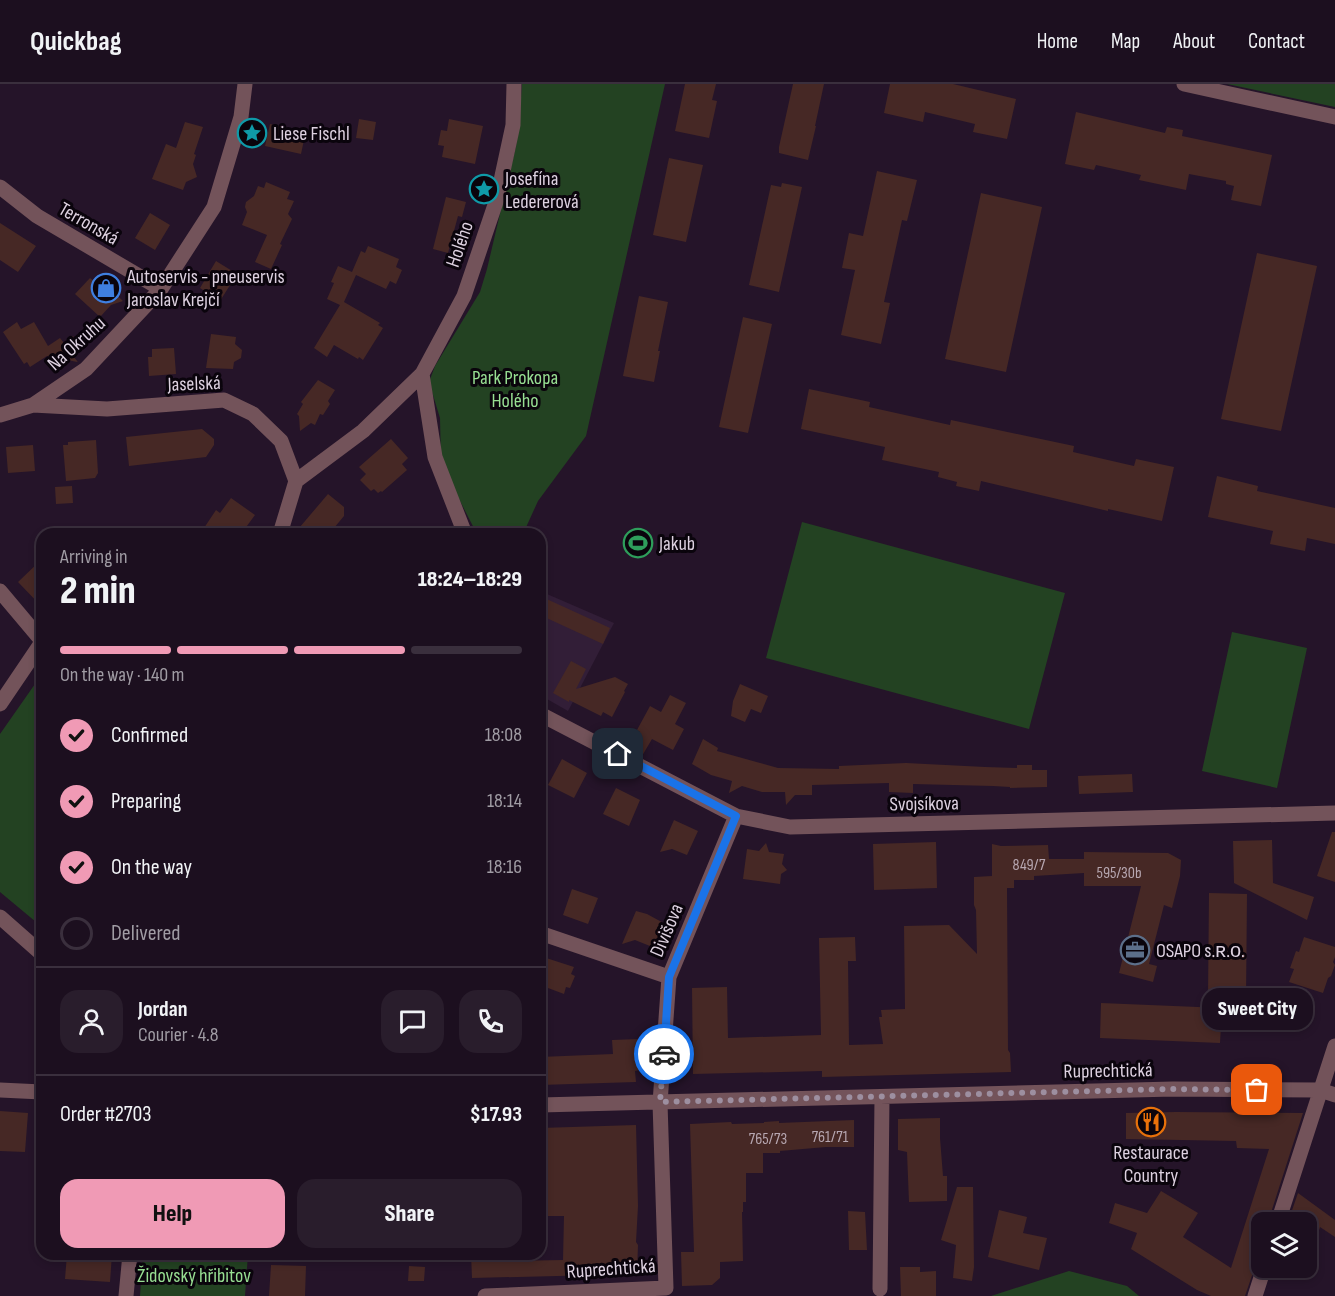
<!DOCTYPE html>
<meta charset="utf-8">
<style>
:root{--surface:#1c0f1f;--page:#291d2c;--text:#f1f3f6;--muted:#a09ca4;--line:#3a2f3d;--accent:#f09ab5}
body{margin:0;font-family:"Sofia Sans Condensed",sans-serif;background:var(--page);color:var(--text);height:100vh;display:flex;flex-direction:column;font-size:22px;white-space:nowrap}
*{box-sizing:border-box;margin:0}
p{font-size:20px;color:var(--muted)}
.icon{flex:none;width:33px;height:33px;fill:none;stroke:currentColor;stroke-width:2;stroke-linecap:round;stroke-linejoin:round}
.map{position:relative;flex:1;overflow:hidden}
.details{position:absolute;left:36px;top:444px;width:510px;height:732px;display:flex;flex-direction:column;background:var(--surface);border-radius:18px;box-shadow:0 3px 9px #0003,0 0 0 2px var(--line)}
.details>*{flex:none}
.fabs{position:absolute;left:1251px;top:1128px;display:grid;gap:12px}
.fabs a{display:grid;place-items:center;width:66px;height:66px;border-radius:12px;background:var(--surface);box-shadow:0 3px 9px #0003,0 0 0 2px var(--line);font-size:30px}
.pin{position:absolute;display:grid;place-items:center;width:51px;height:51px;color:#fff;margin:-26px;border-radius:12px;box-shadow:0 3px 9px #0006}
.courier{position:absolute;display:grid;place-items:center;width:60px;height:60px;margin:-30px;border:4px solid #1a73e8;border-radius:50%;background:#fff;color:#222;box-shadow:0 2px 8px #0007}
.bubble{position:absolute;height:42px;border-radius:18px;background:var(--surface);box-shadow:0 3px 9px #0003,0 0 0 2px var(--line);font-size:20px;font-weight:800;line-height:42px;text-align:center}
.overview em{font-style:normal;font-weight:800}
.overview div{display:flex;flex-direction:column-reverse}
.overview{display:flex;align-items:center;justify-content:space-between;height:102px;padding:0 24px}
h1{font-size:39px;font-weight:800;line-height:45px}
.bar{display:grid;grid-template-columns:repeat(4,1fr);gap:9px 6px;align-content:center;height:72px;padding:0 24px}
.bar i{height:8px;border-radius:4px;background:var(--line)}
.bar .current{background:var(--accent)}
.bar p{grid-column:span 4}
.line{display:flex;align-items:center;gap:15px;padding:0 24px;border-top:2px solid var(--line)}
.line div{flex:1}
.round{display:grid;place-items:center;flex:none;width:63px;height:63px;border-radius:18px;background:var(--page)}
ol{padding:0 24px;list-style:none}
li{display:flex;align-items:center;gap:18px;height:66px}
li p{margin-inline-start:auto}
li .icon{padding:6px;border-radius:50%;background:var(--accent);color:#111;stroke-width:4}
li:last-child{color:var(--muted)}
li i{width:33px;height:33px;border:3px solid var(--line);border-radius:50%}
.cta{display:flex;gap:12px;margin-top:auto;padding:12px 24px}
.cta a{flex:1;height:69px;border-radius:18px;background:var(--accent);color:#111;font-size:24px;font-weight:800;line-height:69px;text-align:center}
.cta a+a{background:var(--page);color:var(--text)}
header{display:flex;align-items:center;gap:36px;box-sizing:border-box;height:84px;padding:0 30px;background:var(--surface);border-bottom:2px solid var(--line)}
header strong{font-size:28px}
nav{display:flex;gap:33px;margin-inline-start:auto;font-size:21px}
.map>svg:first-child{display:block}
.built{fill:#321e37}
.green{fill:#234222}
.building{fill:#462825}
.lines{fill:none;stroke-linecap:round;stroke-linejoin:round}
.street{stroke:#73535a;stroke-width:15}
.done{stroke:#9d8fa0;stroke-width:6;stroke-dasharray:0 10.8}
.route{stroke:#1a73e8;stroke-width:8}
.labels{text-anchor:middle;stroke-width:6;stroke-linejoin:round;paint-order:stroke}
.number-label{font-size:16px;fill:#b7a7b1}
.poi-label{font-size:20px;fill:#ddd1e0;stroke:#0a040c;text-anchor:start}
.street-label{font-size:20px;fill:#ddd1e0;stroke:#0a040c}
.park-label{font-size:20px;fill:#97de92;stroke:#0a040c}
</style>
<header>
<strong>Quickbag</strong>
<nav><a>Home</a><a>Map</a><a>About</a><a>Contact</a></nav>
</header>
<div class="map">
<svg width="1335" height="1212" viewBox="0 0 1335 1212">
<rect width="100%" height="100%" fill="#251429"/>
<path class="built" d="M540 507 614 539 568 627 540 611Z"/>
<path class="green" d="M522 0H665L586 352 538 417 523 450H477L441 380 440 334 429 298 435 282 480 208 487 185 516 62 519 40Z
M1227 0H1335V23Z
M802 438 1065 509 1029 645 766 574Z
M1232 548 1307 564 1277 704 1202 687Z
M42 590V843L0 808V650Z
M143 1170H248L245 1212H140Z
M1069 1187 1127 1202 1139 1212H991Z"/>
<path class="building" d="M685 0H716L712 16 717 17 709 54 675 47Z
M793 0H824L815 42H816L808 76 779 69V63Z
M890 0H953L1016 15 1007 55 973 48 975 40 925 28 923 38 884 29Z
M1076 28 1165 49 1167 43 1183 46 1182 52 1272 71 1261 122 1231 116 1234 102 1226 100V97L1189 90 1186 106 1139 96 1141 91 1096 81 1094 86 1065 80Z
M359 35 376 38 373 56 356 54Z
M449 35 483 42 475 80 442 73 444 62 438 61 441 46 447 47Z
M185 38 203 43 194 70 196 71 193 80 197 93 186 98 183 106 152 95 166 60 176 64Z
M270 40 297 46 295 54 304 56 301 70 265 62Z
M669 74 703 81 686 158 653 151Z
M877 87 917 96 907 137 902 136 884 218 890 219 881 260 841 251 855 186 842 184 849 149 863 152Z
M266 98 290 108 287 115 294 117 288 130 292 135 280 160 282 161 271 185 255 178 267 151 242 141 247 128 245 123 246 118 254 112 258 102 264 104Z
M782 99 802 103 779 208 749 201 771 101 781 103Z
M981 109 1042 123 1006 288 945 275Z
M446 113 466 118 462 133 458 132 448 169 433 165Z
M150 129 170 141 155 166 135 154Z
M0 139 36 162 18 188 0 176Z
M368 162 399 175 396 183 402 186 396 200 390 197 386 205 356 191 344 218 380 239 378 241 383 244 363 276 359 273 358 275 334 261 327 273 314 264 340 221 327 215 334 199 331 198 338 182 352 188 361 167 365 169Z
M1257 169 1317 182 1281 347 1221 335Z
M216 177 237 190 220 217 200 204Z
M90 194 95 198 98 194 123 217 111 221 100 233 75 210Z
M639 212 668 218 658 267H660L654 298 623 292Z
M743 233 772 240 748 349 719 343Z
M17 238 21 245 34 238 48 262 60 254 64 259 73 252 83 265 73 272 78 278 67 276 62 280 59 275 47 272 30 283 27 278 24 280 3 248Z
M211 250 236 253 235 260 242 266 241 274 234 278 233 285 206 284Z
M174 264 176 290 149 292 148 273H152V265Z
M318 296 335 306 328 317 330 320 323 331 320 330 315 341 311 339 300 347 299 332 297 330 303 320 301 318Z
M809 305 870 318 869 323 950 341 951 336 1074 362 1073 368 1134 382 1136 375 1174 383 1162 437 1108 425V427L981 397 979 407 956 402 957 398 938 393 939 388 882 376 885 363 801 345Z
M202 345 214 355V361L206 373 129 382 126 353Z
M391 355 408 374 402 380 407 386 382 408 381 407 378 409 374 405 371 407 360 396 366 390 359 383Z
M96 356 98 389 95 394 66 397 63 361H68V358Z
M33 361 35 387 8 389 6 363Z
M1217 392 1258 402 1257 407 1335 424V460L1307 454 1305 467 1270 460 1273 447 1208 433Z
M72 402 73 419 56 420 55 403Z
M328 410 344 423V432L329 450H294Z
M231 414 255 431 241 450H200L216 426 220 429Z
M42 475V523L18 498Z
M540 512 610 544 603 560 540 531Z
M571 577 586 585 576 605 615 593 628 600 624 607 625 608 612 633 603 628 601 632 569 616V618L553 609Z
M740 600 768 612 761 629 751 625 745 638 731 632 733 617Z
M670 611 686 619 675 640 684 645 673 666 652 655 642 672 631 667 640 648 637 646 650 622 661 628Z
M703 655 718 664 717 667 778 684 839 685V682L906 679 985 683 1017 684V681H1032V686H1047V703L1010 704V703L993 702 913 700V709L889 708V699L812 701V711H795L786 721 785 708H762L742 702 729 709 732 697 711 691 692 680Z
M562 675 587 689 574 714 548 701Z
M1132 690 1133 708 1079 710 1078 692Z
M616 704 640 716 629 742 603 730Z
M674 736 698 747 687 771 672 765 660 768Z
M1332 748H1335V798L1317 792Z
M1272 756 1273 799 1314 813 1307 836 1234 799 1233 757Z
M936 758 937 804 874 806 873 760Z
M766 759 769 768 784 770 782 780 787 786 781 790 780 800 743 795 747 765 759 767Z
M992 760 1001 762 1048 761 1049 775H1084V768L1168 769 1181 776 1180 792 1172 824 1164 821 1149 880 1157 882 1153 898 1119 889 1141 802H1084V789L1034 792V796H1014V804H1007L1008 966 1010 969 1011 988 822 993V987L693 990 692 904 727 903 728 954 821 951 819 854 855 853 856 877H848L849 961 883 960 879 933H882L881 926 905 925 904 842 949 841 977 870 976 826 974 821V793L992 792Z
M572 805 598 814 588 840 563 831Z
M1209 809 1247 810 1246 915 1208 914Z
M636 827 647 830 669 842 662 861 652 857 650 862 635 856 622 860Z
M1304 853 1335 863V873L1333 878 1335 881 1331 892 1328 894 1323 909 1289 898 1294 885 1290 884 1296 867 1299 868Z
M540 872 574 883 571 890 575 892 570 904 566 903 564 910 540 901Z
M1101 919 1222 924 1220 959 1100 954Z
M639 955 640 986 635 987 636 998 540 1001V973L613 970 612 956Z
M0 1027 28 1029 25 1068 0 1067Z
M1176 1028 1303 1029 1268 1138H1262V1162L1245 1212H1211L1197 1206 1131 1165 1137 1149 1109 1139 1115 1119 1147 1129 1161 1107 1198 1129 1183 1153 1231 1184 1269 1065 1237 1064 1236 1057 1126 1055V1029Z
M940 1034V1054L943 1092H947V1117L909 1118 907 1068 898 1066V1035Z
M854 1036V1063H826L780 1067V1069H763V1089H746V1118H743V1128H742L743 1177 720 1178V1194L712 1201 682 1202 681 1168H694L690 1040 731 1038 732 1040 764 1039V1038L779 1037V1039Z
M636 1041 638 1122 636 1158 638 1161 637 1190 472 1194 471 1170H509L510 1177 563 1176 564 1132H540V1044Z
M957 1103H973L974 1183 972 1197 953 1194 956 1161 941 1156Z
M1298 1109 1335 1136V1153L1320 1143 1310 1175H1306V1138H1288Z
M999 1126 1027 1133 1023 1149 1047 1154 1039 1186 988 1173Z
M848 1127 865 1128 867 1166H849Z
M67 1170H112L110 1198 65 1195Z
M271 1181 306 1182 305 1212H269Z
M409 1182 425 1183 424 1197H408Z
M900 1183H920V1188L936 1187V1212H901Z"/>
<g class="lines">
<path class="street" d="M1184 0 1335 33
M0 103 37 132 161 205
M422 290 435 373 465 450
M33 321 107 325 224 316 253 330 281 357 296 397 280 450
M0 331 33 321 86 285 161 205 214 123 241 33 245 0
M296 397 363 347 422 290 464 212 497 115 513 41 514 0
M0 507 42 557
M0 620 42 558
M540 630 736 732 790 743 1335 729
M0 833 42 870
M540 849 669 893
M0 1006 42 1008
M540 1021 1173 1005 1320 1006 1335 1011
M1278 1138 1335 962
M880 1205 882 1013
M126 1212 130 1170
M485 1212 666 1204 660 1019 669 893 736 732
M1255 1212 1264 1184"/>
</g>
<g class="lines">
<path class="done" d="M664 970 660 1018 1173 1005 1257 1006"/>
<path class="route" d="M618 670 736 732 669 893 664 970"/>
</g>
<defs>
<g id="sight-ring" transform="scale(1.5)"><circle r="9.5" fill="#0a040c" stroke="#0f9aa8" stroke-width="1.5"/><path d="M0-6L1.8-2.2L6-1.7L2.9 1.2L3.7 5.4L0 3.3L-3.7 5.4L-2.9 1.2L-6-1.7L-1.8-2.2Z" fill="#0f9aa8"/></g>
<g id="shop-ring" transform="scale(1.5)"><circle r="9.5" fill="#0a040c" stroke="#3f7fe0" stroke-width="1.5"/><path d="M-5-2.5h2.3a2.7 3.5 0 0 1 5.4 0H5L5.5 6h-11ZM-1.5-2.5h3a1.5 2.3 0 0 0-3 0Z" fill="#3f7fe0"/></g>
<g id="stadium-ring" transform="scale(1.5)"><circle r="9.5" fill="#0a040c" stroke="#2e9e5b" stroke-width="1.5"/><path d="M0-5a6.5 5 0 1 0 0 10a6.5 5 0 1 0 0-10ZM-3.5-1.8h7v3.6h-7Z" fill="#2e9e5b"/></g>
<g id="office-ring" transform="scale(1.5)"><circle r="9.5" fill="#0a040c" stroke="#5c6f8a" stroke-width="1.5"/><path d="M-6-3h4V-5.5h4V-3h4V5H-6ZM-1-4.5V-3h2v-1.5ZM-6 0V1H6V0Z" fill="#5c6f8a"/></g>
<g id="restaurant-ring" transform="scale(1.5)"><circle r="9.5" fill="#0a040c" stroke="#e8710a" stroke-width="1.5"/><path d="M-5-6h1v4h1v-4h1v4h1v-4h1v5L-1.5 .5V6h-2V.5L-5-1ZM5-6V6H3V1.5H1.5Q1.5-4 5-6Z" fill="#e8710a"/></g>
</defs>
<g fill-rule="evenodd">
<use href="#sight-ring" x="252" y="49"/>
<use href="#sight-ring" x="484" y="105"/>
<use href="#shop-ring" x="106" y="204"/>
<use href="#stadium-ring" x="638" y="459"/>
<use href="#office-ring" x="1135" y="866"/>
<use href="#restaurant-ring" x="1151" y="1038"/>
</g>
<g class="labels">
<g class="number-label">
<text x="1029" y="786">849/7</text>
<text x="1119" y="794">595/30b</text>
<text x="830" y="1058">761/71</text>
<text x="768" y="1060">765/73</text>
</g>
<g class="poi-label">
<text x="273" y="56">Liese Fischl</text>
<text x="505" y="101">Josefína<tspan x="505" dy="23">Ledererová</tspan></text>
<text x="127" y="199">Autoservis - pneuservis<tspan x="127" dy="23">Jaroslav Krejčí</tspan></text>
<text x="659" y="466">Jakub</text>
<text x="1156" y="873">OSAPO s.ʀ.ᴏ.</text>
<text x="1151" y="1075" text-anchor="middle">Restaurace<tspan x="1151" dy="23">Country</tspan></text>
</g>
<g class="street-label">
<text transform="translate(89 139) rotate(30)" y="7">Terronská</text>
<text transform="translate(459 160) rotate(-71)" y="7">Holého</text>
<text transform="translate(76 259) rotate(-42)" y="7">Na Okruhu</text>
<text transform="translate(194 299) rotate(-2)" y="7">Jaselská</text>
<text transform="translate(924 719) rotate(-1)" y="7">Svojsíkova</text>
<text transform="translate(666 846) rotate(-67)" y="7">Divišova</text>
<text transform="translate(1108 986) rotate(-1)" y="7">Ruprechtická</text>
<text transform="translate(611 1184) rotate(-4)" y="7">Ruprechtická</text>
</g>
<g class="park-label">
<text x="515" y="300">Park Prokopa<tspan x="515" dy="23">Holého</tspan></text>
<text x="194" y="1198">Židovský hřibitov</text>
</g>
</g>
</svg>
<div class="fabs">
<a><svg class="icon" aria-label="layers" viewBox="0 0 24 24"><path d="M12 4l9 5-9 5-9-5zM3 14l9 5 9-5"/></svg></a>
</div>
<div class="pin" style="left:1257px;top:1006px;background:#ea580c"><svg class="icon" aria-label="bag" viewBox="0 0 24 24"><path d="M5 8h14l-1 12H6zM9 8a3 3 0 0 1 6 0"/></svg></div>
<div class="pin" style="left:618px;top:670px;background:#1f2937"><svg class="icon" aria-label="home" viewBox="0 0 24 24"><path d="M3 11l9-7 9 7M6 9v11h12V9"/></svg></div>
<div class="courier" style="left:664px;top:970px"><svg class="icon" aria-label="car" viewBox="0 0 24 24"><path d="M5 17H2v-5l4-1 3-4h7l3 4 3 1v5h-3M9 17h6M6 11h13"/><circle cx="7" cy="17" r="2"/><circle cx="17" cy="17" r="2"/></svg></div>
<div class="bubble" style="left:1202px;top:904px;width:111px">Sweet City</div>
<section class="details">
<div class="overview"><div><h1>2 min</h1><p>Arriving in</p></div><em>18:24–18:29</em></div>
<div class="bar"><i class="current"></i><i class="current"></i><i class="current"></i><i></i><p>On the way · 140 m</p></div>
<ol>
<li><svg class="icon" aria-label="check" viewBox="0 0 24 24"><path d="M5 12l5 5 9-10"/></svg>Confirmed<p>18:08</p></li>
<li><svg class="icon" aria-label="check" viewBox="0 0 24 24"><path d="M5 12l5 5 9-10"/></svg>Preparing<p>18:14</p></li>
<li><svg class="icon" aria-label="check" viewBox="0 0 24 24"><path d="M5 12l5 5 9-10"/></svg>On the way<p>18:16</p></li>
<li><i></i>Delivered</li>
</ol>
<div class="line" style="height:108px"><a class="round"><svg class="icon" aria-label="person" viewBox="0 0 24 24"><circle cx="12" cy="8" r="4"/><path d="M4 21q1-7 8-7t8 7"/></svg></a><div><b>Jordan</b><p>Courier · 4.8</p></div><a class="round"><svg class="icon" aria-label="chat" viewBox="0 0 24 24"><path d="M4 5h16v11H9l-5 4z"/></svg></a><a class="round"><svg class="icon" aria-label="phone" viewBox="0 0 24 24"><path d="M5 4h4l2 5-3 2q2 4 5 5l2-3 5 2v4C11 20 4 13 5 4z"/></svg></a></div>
<div class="line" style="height:78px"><div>Order #2703</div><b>$17.93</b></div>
<div class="cta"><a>Help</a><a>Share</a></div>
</section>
</div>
